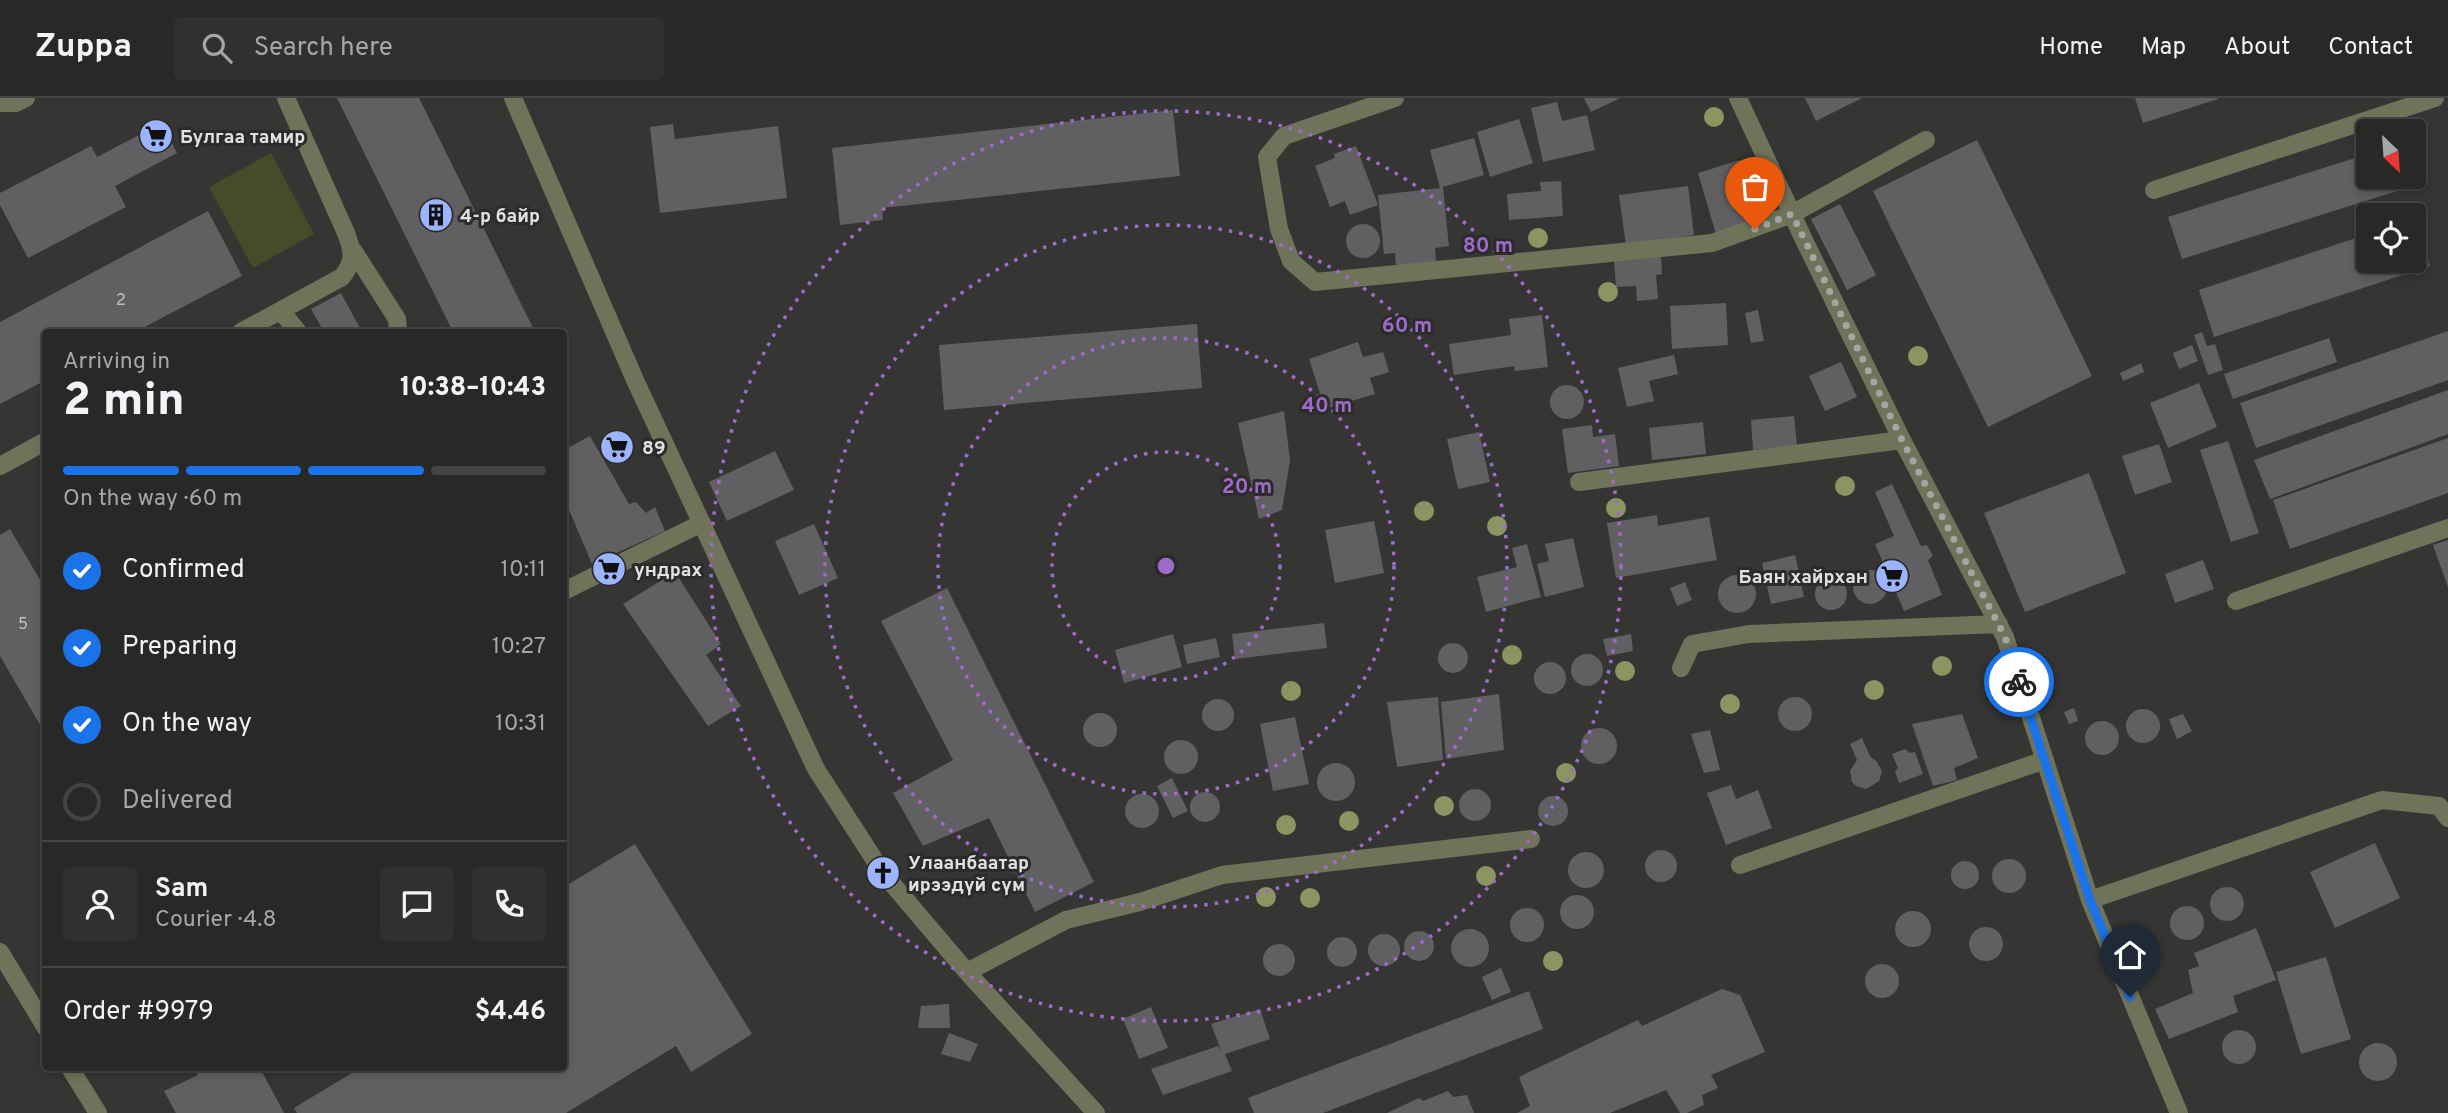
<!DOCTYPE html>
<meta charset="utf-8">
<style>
:root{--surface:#282827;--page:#30302f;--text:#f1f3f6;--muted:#a5a6a7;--line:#444;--accent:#1a73e8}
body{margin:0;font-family:Overpass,sans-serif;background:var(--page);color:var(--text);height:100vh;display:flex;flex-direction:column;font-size:26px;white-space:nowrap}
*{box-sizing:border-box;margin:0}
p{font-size:23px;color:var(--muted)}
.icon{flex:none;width:38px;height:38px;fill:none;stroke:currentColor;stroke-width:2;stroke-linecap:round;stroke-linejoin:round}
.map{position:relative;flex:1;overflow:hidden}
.panel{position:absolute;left:42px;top:231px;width:525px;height:742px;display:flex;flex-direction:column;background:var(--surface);border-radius:7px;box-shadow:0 4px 10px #0003,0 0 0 2px var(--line)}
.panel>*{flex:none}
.needle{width:46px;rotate:155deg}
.tools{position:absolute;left:2356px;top:21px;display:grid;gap:14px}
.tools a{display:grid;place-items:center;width:70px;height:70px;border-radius:7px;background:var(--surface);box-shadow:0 4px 10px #0003,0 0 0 2px var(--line);font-size:35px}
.pin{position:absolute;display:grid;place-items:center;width:60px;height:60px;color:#fff;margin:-72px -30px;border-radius:50% 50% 50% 0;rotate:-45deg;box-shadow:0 0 7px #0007}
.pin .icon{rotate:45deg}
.courier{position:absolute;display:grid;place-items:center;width:70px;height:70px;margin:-35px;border:5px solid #1a73e8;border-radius:50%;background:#fff;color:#222;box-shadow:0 2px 9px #0007}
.overview em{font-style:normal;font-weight:800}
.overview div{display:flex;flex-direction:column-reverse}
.overview{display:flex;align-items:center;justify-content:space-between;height:119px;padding:0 21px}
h1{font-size:46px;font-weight:800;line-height:52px}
.bar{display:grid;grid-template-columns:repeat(4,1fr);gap:10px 7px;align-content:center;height:84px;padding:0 21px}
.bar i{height:9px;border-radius:5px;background:var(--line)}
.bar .on{background:var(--accent)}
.bar p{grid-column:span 4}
.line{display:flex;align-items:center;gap:18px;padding:0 21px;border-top:2px solid var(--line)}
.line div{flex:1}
.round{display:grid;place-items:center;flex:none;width:74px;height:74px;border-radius:7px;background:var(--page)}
ol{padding:0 21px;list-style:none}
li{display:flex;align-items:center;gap:21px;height:77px}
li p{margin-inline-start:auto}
li .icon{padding:7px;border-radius:50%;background:var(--accent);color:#fff;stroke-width:4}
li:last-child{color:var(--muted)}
li i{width:38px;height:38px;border:4px solid var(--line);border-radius:50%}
header{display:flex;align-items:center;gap:42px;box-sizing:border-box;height:98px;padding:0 35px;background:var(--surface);border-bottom:2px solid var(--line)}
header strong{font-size:33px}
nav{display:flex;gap:38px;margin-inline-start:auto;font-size:24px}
.search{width:490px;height:63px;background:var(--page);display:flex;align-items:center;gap:18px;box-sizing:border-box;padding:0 24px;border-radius:7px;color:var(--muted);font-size:26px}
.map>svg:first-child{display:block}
.grass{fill:#454c28}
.building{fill:#606063}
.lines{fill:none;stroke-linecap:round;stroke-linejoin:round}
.minor{stroke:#6e7359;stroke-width:18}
.tree{fill:#8b9561}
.done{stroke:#a5a5a4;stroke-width:7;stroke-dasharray:0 12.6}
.route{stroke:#1a73e8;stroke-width:9}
.ring{fill:none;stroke:#9f6bcb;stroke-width:3.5;stroke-dasharray:3.5 7}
.labels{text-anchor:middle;stroke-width:6;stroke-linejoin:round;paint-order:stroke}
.number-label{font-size:16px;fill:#c1c1c1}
.poi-label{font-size:19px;font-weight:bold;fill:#e1e1e0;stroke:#2b2c2a;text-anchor:start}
.centre{fill:#9f6bcb;stroke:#2b2c2a;stroke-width:3.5}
.ring-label{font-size:21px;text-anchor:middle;font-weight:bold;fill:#9f6bcb;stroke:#2b2c2a;stroke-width:6;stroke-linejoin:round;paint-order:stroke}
</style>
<header>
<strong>Zuppa</strong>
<div class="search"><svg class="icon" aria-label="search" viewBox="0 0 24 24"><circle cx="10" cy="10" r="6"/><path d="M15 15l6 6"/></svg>Search here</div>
<nav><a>Home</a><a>Map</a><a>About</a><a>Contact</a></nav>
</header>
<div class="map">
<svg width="2448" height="1015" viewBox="0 0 2448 1015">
<rect width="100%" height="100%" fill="#353634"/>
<path class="grass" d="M271 55 314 136 253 170 209 89Z"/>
<path class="building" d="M337 0H419L535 234H453Z
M1584 0H1620L1591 14Z
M1805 0H1862L1816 23Z
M2135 0H2218V1L2143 25Z
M1557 4 1562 23 1587 17 1595 52 1543 64 1531 10Z
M1173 12 1180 78 882 110 883 122 840 127 832 50Z
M1519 21 1533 65 1490 79 1477 34Z
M162 25 177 55 115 88 126 109 28 160 0 107V95L91 48 97 59Z
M673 26 675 41 778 28 787 100 660 115 650 29Z
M1474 40 1484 77 1443 89 1449 148 1435 150 1436 164 1396 169 1395 155 1384 156 1378 97 1440 90 1430 52Z
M1977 42 2092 278 1988 329 1873 93Z
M1356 48 1378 107 1350 117 1345 103 1330 109 1315 68 1335 60 1334 56Z
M2368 56V79H2414L2416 87 2182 161 2168 119Z
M1740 62 1759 123 1716 136 1698 75Z
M1561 83 1563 118 1509 122 1507 96 1541 93 1540 84Z
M1688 88 1694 137 1626 147 1619 97Z
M1840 106 1876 177 1847 192 1811 121Z
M208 113 242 178 135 234H46V282L0 306V224Z
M2414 119 2430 168 2214 239 2199 192 2368 136V163H2413Z
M1346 143a17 17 0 1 1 34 0a17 17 0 1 1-34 0Z
M1661 158 1662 176 1656 177 1658 201 1637 203 1636 188 1616 189 1614 161Z
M341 195 362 234H324L311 211Z
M1726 205 1728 247 1672 251 1670 208Z
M1758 212 1764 243 1751 245 1745 215Z
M1542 217 1548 269 1515 273 1514 268 1454 277 1449 246 1511 237 1509 221Z
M1197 226 1202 290 944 312 939 247Z
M2448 233V282L2256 350 2240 305Z
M2202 234 2207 248 2215 246 2223 272 2208 277 2194 237Z
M2329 240 2337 264 2233 301 2224 276Z
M1358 244 1363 259 1383 254 1389 274 1370 280 1375 296 1325 311 1309 261Z
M2192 247 2198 263 2179 271 2173 255Z
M1674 257 1678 276 1649 283 1654 303 1627 309 1618 270Z
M1841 264 1857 299 1825 313 1809 278Z
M2141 265 2144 274 2123 283 2120 275Z
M2199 285 2217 329 2168 350 2150 305Z
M1550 304a17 17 0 1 1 34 0a17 17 0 1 1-34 0Z
M2448 292V336L2270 401 2254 362Z
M1284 313 1290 362 1282 412 1259 421 1238 325Z
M1794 318 1797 348 1753 352 1751 322Z
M1703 324 1706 356 1652 362 1649 330Z
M1592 327 1593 339 1615 336 1619 368 1568 375 1562 331Z
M1479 334 1490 384 1458 391 1447 341Z
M590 338 629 406 636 404 646 415 655 409 665 433 592 466 564 400V352Z
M2448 340V395L2290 451 2273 402Z
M2228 343 2259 435 2231 444 2200 352Z
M2159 346 2172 384 2135 397 2122 358Z
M775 353 794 392 727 423 709 384Z
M2089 375 2126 475 2025 514 1984 415Z
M1892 386 1921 448 1927 447 1933 458 1928 462 1942 497 1904 513 1875 446 1894 438 1875 394Z
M1657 417 1658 428 1709 419 1717 462 1616 480 1607 425Z
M1374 423 1384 475 1335 485 1325 432Z
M814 426 838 480 799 497 775 443Z
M10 431 46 492V637L0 558V437Z
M1573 440 1584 489 1545 499 1537 466 1549 463 1545 446Z
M2448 442V489L2433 447Z
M1527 446 1541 499 1486 514 1477 479 1517 469 1512 450Z
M1795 457 1804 499 1771 506 1762 465Z
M2203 462 2214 491 2175 505 2165 476Z
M1853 489a17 17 0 1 1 34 0a17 17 0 1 1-34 0Z
M675 474 721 546 706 557 741 608 708 628 623 506Z
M1718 496a19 19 0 1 1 38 0a19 19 0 1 1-38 0Z
M1815 496a16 16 0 1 1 32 0a16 16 0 1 1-32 0Z
M1685 484 1692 502 1677 508 1670 490Z
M947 490 1094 784 1035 814 989 720 923 748 893 695 953 662 881 523Z
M1324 525 1327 550 1235 561 1232 536Z
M1173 536 1182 569 1124 585 1115 552Z
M1631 536 1633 553 1607 558 1603 541Z
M1216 540 1220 559 1187 566 1183 547Z
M1438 560a15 15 0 1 1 30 0a15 15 0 1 1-30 0Z
M1571 572a16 16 0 1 1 32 0a16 16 0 1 1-32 0Z
M1534 580a16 16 0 1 1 32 0a16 16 0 1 1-32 0Z
M1499 596 1504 652 1446 661 1441 604Z
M1778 616a17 17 0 1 1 34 0a17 17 0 1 1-34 0Z
M1438 599 1443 662 1397 669 1387 604Z
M1202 617a16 16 0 1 1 32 0a16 16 0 1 1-32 0Z
M2074 610 2078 623 2069 626 2064 614Z
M2126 628a17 17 0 1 1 34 0a17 17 0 1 1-34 0Z
M1083 632a17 17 0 1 1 34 0a17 17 0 1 1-34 0Z
M1962 616 1978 660 1954 670 1957 682 1933 688 1912 626Z
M2183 616 2192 633 2177 641 2169 621Z
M1295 619 1309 686 1273 693 1260 626Z
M2085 640a17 17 0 1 1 34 0a17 17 0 1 1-34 0Z
M1581 648a18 18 0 1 1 36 0a18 18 0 1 1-36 0Z
M1710 632 1720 672 1704 675 1691 636Z
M1862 640 1870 658 1877 664 1882 673 1879 683 1866 691 1856 688 1852 684 1850 673 1857 662 1850 646Z
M1164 659a17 17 0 1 1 34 0a17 17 0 1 1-34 0Z
M1905 651 1910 655 1915 654 1923 676 1899 685 1895 673 1898 670 1892 656Z
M1317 684a19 19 0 1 1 38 0a19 19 0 1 1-38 0Z
M1172 680 1188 713 1173 720 1157 688Z
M1731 687 1736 701 1758 692 1772 730 1726 747 1707 695Z
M1459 707a16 16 0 1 1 32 0a16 16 0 1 1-32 0Z
M1190 709a15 15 0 1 1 30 0a15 15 0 1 1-30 0Z
M1125 713a17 17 0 1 1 34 0a17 17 0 1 1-34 0Z
M1538 713a15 15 0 1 1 30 0a15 15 0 1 1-30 0Z
M2375 745 2400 800 2335 830 2310 774Z
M635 746 752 936 691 974 676 948 566 1015H297L294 1010 360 970H564V789Z
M1645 768a16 16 0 1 1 32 0a16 16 0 1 1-32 0Z
M1568 772a18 18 0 1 1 36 0a18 18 0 1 1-36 0Z
M1992 778a17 17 0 1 1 34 0a17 17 0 1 1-34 0Z
M1951 777a14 14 0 1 1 28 0a14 14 0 1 1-28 0Z
M2210 806a17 17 0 1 1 34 0a17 17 0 1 1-34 0Z
M1560 814a17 17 0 1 1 34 0a17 17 0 1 1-34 0Z
M2170 825a17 17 0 1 1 34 0a17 17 0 1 1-34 0Z
M1510 827a17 17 0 1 1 34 0a17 17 0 1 1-34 0Z
M1895 831a18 18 0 1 1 36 0a18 18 0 1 1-36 0Z
M1969 846a17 17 0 1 1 34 0a17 17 0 1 1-34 0Z
M2256 830 2276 882 2233 898 2238 914 2169 941 2155 911 2193 895 2188 872 2199 868 2194 855Z
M1451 850a19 19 0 1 1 38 0a19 19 0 1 1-38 0Z
M1404 848a15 15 0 1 1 30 0a15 15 0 1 1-30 0Z
M1368 852a16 16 0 1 1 32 0a16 16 0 1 1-32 0Z
M1327 854a15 15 0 1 1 30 0a15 15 0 1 1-30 0Z
M1263 862a16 16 0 1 1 32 0a16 16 0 1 1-32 0Z
M2326 859 2351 941 2301 956 2276 874Z
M1865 883a17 17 0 1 1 34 0a17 17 0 1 1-34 0Z
M1501 870 1511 894 1492 902 1482 879Z
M1722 891 1740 897 1765 954 1711 977 1718 990 1702 997 1704 1007 1687 1015H1680L1666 992 1610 1015H1517L1530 1008 1519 979 1638 922 1642 928Z
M1529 893 1543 931 1323 1015H1254L1248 1000Z
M949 906 950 930H918L921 908Z
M1151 909 1168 950 1139 961 1123 921Z
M1260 911 1270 941 1225 956 1232 973 1163 997 1151 971 1218 948 1222 955 1211 926Z
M2222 949a17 17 0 1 1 34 0a17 17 0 1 1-34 0Z
M949 935 978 946 970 964 941 956Z
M2359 964a19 19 0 1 1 38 0a19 19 0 1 1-38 0Z
M194 970H260L284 1015H176L164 993 198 977Z
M1448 993 1453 999 1467 997 1474 1015H1387L1419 1000 1423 1003Z"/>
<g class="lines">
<path class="minor" d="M513 0 635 282 816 671 883 775 967 874 1096 1015
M1395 0 1284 38 1267 59 1279 131 1291 163 1315 184 1712 145 1792 116 1926 42
M1738 0 1805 144 1902 342 2005 539 2090 802 2179 1015
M0 5H16L26 0
M2154 92 2435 0
M353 152 397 221 398 234
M281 213 298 234
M241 234 342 179C355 163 353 153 346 135L286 0
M0 368 46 343
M1579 384 1902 342
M564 493 702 425
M2236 503 2448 430
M1681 570 1692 546 1749 536 1999 526
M1740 767 2045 662
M2090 802 2382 702 2439 708 2448 720
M0 854 46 930
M967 874 1066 822 1140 804 1222 777 1531 741
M70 970 98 1015"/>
</g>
<g class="tree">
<circle cx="1714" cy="19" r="10"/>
<circle cx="1538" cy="140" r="10"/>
<circle cx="1608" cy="194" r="10"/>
<circle cx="1918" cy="258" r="10"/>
<circle cx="1845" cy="388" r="10"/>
<circle cx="1616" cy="410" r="10"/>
<circle cx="1424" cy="413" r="10"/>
<circle cx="1497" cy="428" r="10"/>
<circle cx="1512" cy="557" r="10"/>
<circle cx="1942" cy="568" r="10"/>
<circle cx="1625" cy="573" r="10"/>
<circle cx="1874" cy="592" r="10"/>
<circle cx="1291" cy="593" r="10"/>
<circle cx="1730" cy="606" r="10"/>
<circle cx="1566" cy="675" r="10"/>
<circle cx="1444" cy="708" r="10"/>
<circle cx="1349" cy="723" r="10"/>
<circle cx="1286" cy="727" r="10"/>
<circle cx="1486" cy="778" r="10"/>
<circle cx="1266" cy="799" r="10"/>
<circle cx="1310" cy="800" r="10"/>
<circle cx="1553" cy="863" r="10"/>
</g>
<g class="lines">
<path class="done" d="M1755 131 1792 116 1902 342 2005 539 2019 584"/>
<path class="route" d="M2019 584 2090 802 2130 899"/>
</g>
<g class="ring">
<circle cx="1166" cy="468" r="114"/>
<circle cx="1166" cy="468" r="228"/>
<circle cx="1166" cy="468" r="341"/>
<circle cx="1166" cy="468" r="455"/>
</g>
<defs>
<g id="supermarket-disc" transform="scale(1.75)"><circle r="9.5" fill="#9cb4fd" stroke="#2b2c2a"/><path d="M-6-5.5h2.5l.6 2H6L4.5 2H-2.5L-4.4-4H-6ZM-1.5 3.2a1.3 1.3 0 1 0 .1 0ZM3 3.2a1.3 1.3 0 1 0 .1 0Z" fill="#111"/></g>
<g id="building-disc" transform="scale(1.75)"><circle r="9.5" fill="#9cb4fd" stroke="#2b2c2a"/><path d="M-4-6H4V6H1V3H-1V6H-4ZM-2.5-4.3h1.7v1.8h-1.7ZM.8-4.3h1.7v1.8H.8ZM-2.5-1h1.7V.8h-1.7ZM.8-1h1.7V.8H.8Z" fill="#111"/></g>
<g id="church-disc" transform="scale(1.75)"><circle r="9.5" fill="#9cb4fd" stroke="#2b2c2a"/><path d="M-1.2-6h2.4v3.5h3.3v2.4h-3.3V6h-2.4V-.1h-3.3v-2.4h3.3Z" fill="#111"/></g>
</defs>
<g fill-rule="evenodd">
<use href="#supermarket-disc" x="156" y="38"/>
<use href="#building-disc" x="436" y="117"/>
<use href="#supermarket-disc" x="617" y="349"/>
<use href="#supermarket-disc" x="609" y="471"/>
<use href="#supermarket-disc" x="1892" y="478"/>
<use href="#church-disc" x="883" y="775"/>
</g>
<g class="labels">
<g class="number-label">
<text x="121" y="207">2</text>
<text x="23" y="531">5</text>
</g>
<g class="poi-label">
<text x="180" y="45">Булгаа тамир</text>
<text x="460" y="124">4-р байр</text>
<text x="642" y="356">89</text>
<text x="634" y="478">ундрах</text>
<text x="1868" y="485" text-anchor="end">Баян хайрхан</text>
<text x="908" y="771">Улаанбаатар<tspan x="908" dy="22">ирээдүй сүм</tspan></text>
</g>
</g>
<circle cx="1166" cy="468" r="10" class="centre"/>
<g class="ring-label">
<text x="1488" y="154">80 m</text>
<text x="1407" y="234">60 m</text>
<text x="1327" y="314">40 m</text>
<text x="1247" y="395">20 m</text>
</g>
</svg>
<div class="tools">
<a><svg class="needle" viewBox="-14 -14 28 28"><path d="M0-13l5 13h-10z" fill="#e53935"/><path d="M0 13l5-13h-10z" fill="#a5a6a7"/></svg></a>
<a><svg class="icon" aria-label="locate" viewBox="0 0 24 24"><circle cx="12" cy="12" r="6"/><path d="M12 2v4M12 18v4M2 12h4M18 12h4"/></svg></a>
</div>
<div class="pin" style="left:1755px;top:131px;background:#ea580c"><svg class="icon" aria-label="bag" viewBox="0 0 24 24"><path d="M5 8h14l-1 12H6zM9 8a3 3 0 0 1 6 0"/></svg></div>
<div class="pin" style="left:2130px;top:899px;background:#1f2937"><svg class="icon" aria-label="home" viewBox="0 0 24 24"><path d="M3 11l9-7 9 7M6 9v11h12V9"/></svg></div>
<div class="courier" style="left:2019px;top:584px"><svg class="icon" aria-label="bike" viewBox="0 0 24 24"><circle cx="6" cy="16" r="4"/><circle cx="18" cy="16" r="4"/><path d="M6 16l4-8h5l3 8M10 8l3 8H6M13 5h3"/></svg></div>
<section class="panel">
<div class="overview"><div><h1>2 min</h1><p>Arriving in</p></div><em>10:38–10:43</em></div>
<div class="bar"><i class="on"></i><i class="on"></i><i class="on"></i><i></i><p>On the way · 60 m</p></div>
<ol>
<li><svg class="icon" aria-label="check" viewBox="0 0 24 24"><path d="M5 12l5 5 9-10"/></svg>Confirmed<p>10:11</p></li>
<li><svg class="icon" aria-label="check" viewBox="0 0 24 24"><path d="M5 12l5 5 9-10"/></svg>Preparing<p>10:27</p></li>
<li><svg class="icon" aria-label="check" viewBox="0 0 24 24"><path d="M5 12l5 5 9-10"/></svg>On the way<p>10:31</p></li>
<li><i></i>Delivered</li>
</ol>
<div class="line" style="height:126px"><a class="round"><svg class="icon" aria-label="person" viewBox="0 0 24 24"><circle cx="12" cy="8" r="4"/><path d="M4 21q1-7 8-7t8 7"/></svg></a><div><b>Sam</b><p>Courier · 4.8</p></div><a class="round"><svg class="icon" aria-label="chat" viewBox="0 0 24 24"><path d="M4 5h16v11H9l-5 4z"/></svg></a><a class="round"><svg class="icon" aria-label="phone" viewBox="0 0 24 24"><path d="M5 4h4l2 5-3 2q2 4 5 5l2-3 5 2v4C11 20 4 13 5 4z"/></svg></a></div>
<div class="line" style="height:91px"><div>Order #9979</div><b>$4.46</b></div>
</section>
</div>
